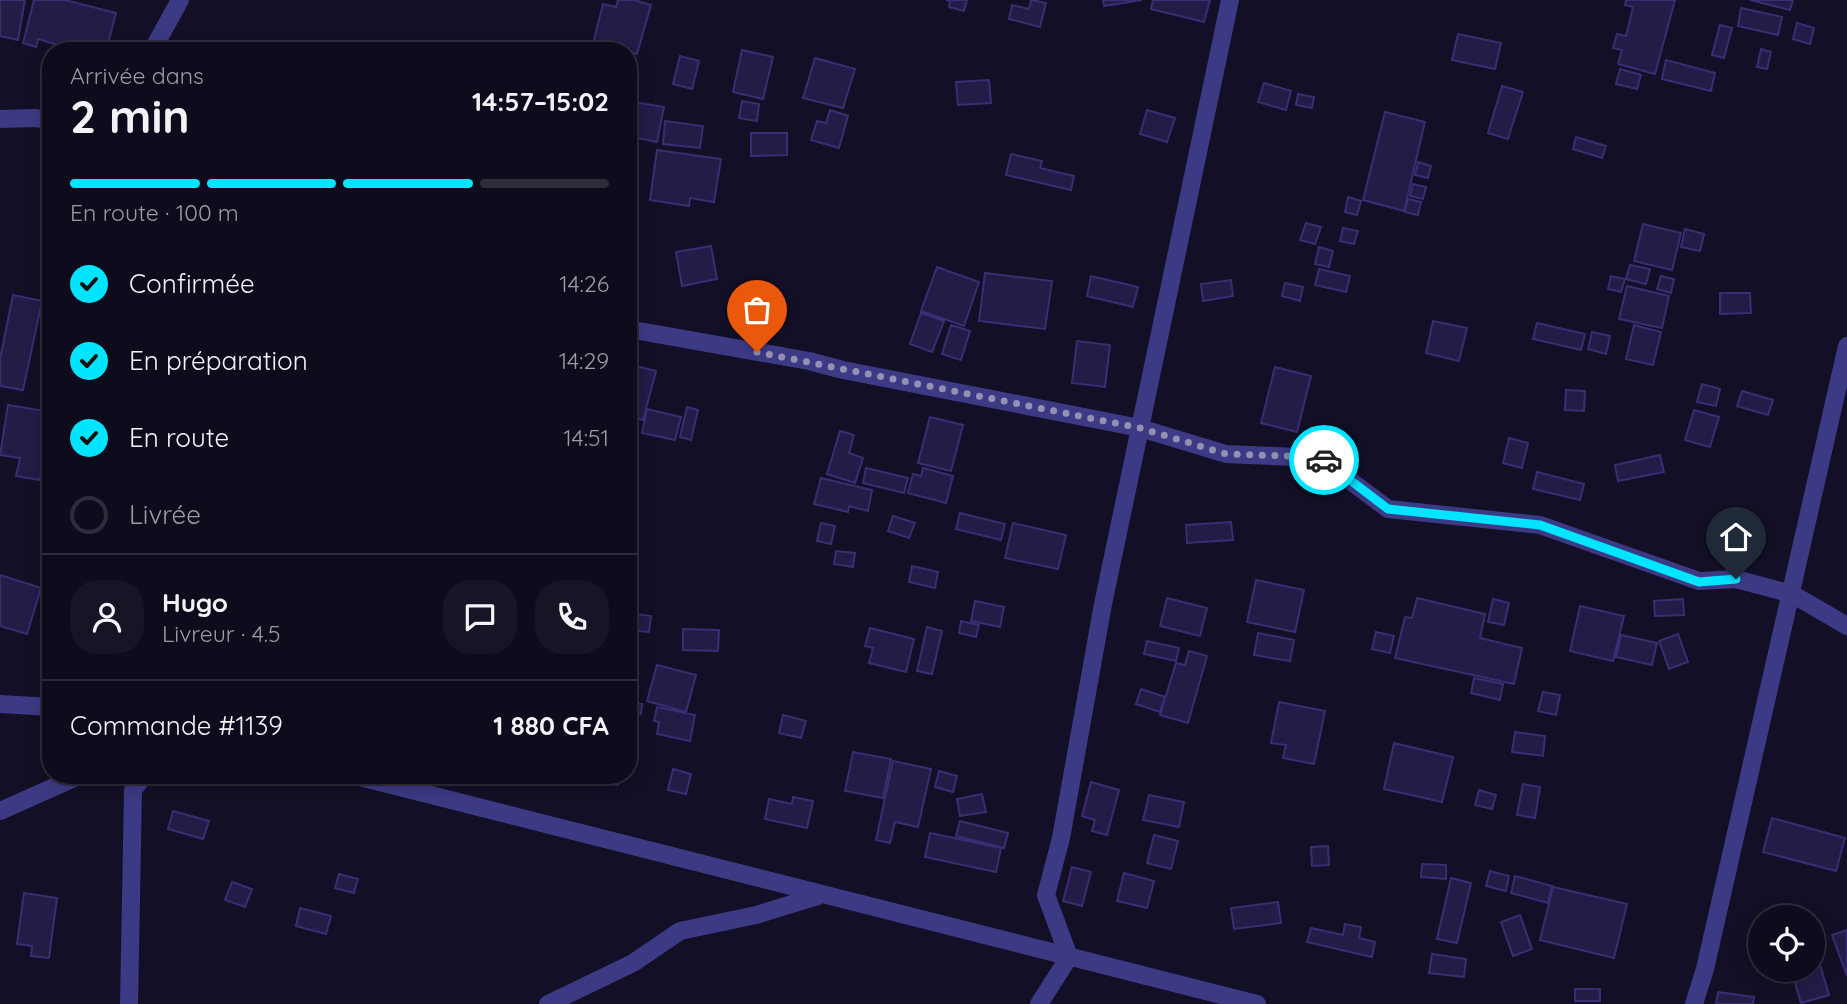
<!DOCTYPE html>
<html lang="fr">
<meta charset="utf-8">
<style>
:root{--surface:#0e0b1c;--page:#171425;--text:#f1f3f6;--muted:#9b9ba3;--line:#2e2b3b;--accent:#00e5ff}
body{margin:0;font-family:Quicksand,sans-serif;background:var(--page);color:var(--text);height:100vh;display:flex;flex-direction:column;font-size:26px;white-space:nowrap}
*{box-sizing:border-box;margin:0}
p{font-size:23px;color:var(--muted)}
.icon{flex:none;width:38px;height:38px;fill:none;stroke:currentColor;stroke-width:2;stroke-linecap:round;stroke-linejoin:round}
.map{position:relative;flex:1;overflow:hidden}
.side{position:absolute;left:42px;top:42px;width:595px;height:742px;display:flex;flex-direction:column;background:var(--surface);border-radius:28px;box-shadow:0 4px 18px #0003,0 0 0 2px var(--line)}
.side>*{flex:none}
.fabs{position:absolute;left:1748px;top:905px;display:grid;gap:14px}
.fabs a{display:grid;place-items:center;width:77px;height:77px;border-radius:50%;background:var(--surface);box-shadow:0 4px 18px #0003,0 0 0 2px var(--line);font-size:35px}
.pin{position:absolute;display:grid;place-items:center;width:60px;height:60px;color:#fff;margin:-72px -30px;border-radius:50% 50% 50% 0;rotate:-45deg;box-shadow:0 0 7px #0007}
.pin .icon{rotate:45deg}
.courier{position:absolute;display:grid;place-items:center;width:70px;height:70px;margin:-35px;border:5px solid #00e5ff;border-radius:50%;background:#fff;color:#222;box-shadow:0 2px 9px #0007}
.head em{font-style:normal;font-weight:800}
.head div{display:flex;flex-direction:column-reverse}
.head{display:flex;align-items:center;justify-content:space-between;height:119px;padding:0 28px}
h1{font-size:46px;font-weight:800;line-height:52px}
.bar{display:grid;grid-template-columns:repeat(4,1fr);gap:10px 7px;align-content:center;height:84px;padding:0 28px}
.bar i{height:9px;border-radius:5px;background:var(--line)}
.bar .selected{background:var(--accent)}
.bar p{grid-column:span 4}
.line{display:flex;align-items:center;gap:18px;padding:0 28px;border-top:2px solid var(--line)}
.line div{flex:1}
.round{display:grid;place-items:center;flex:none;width:74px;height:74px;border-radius:28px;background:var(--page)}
ol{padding:0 28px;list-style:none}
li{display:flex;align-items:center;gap:21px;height:77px}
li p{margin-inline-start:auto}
li .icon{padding:7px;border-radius:50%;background:var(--accent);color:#111;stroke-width:4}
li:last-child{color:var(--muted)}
li i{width:38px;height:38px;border:4px solid var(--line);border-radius:50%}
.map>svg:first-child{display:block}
.building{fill:#241b47;stroke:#3b2d73;stroke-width:2}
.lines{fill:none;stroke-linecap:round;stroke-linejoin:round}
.minor{stroke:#3d3a85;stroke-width:18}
.done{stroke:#948fb3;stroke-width:7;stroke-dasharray:0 12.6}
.route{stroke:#00e5ff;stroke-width:9}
</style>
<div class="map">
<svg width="1847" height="1004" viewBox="0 0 1847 1004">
<rect width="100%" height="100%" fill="#130f26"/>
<path class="building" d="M0 0H25L18 40 0 36Z
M34 0H65L116 13 106 51 75 49V51H53L55 44 38 39 36 47 23 43Z
M618 0H634L651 5 637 54 593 43 603 4 616 7Z
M946 0H967L964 11 949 7 950 1Z
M1031 0 1046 3 1040 27 1009 19 1012 5 1029 9Z
M1103 0H1142L1104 6Z
M1153 0H1210L1204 22 1151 9Z
M1626 0H1675L1655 74 1618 64 1622 50 1613 48 1617 34 1626 36 1633 7 1625 5Z
M1750 0H1793L1790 10Z
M1741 8 1782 17 1778 35 1738 26Z
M1797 23 1814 28 1810 44 1793 39Z
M1720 25 1732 28 1724 58 1712 55Z
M1458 34 1501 43 1495 69 1452 60Z
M1761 49 1771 52 1767 69 1757 67Z
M742 50 773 57 763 99 733 92Z
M680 56 699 61 692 89 673 84Z
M815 58 855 69 843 108 803 98Z
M1666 60 1715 73 1711 91 1662 79Z
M1620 69 1641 75 1637 89 1616 84Z
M989 80 991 103 958 105 956 82Z
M1264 83 1291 91 1286 110 1258 102Z
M1502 86 1523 92 1508 139 1488 133Z
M1298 94 1314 97 1312 108 1296 105Z
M628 101 664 107 657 142 628 136Z
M742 101 759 104 757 121 739 118Z
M830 110 848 116 839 148 811 140 817 121 826 123Z
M1147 110 1175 118 1167 142 1140 134Z
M1385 112 1425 122 1404 211 1363 200Z
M665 121 703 126 700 148 663 144Z
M751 133H787V155L751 156Z
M1576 137 1606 146 1602 158 1573 149Z
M657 150 721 159 714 202 690 198 689 206 650 200Z
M1011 154 1042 161 1040 168 1074 176 1071 190 1006 175Z
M1418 162 1431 166 1428 178 1415 175Z
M1413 184 1426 187 1423 199 1410 196Z
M1348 197 1361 201 1357 215 1345 212Z
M1408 199 1421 202 1418 215 1405 212Z
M1306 223 1321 227 1315 244 1300 240Z
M1643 224 1681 233 1672 270 1634 261Z
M1343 228 1358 231 1354 244 1340 241Z
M1685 229 1704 234 1700 251 1681 247Z
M628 233 638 235 630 276 628 275Z
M711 246 717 279 682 286 676 252Z
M1319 247 1333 251 1329 267 1315 264Z
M1630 265 1650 269 1646 284 1626 279Z
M937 267 979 282 964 326 921 311Z
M1319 269 1350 276 1346 292 1315 285Z
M985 273 1052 281 1045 329 979 321Z
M1091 276 1138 287 1133 307 1087 296Z
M1611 276 1625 279 1621 292 1608 289Z
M1661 276 1674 279 1671 293 1657 289Z
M1231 280 1233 296 1203 301 1201 284Z
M1285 283 1303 287 1300 301 1282 296Z
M1627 286 1669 296 1662 328 1619 319Z
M1720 293H1750L1751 313 1720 314Z
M13 295 42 301 23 390 0 386V359Z
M921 313 944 321 932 352 910 344Z
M1433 321 1467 328 1459 361 1426 353Z
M1537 323 1585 334 1581 350 1533 339Z
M951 325 970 331 961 360 942 354Z
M1634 325 1661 332 1653 365 1626 359Z
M1592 332 1610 336 1606 354 1588 349Z
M1077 341 1110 345 1105 387 1072 383Z
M628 364 656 371 643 420 628 416Z
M1275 367 1311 376 1297 432 1261 423Z
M1702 384 1720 389 1716 406 1697 402Z
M1566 390 1585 391 1584 411 1565 410Z
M1742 391 1773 400 1768 415 1737 406Z
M8 405 51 412 40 480 16 476 20 458 0 455Z
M687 407 698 410 691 440 680 437Z
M647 409 681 417 675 440 642 433Z
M1694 410 1719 417 1710 447 1685 440Z
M930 417 963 425 951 471 918 463Z
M840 431 854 435 849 453 863 458 855 483 827 474Z
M1509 438 1528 443 1522 468 1503 463Z
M1660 455 1664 472 1618 481 1615 465Z
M866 468 908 478 904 493 863 483Z
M923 468 953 476 946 503 908 493 913 474 921 476Z
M1537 472 1584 484 1580 500 1533 489Z
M821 478 872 490 868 511 849 506 848 512 814 504Z
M960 513 1005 524 1001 540 956 529Z
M893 516 915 523 909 538 888 531Z
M1231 522 1233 540 1187 543 1186 525Z
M821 523 835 526 831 544 817 541Z
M1013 523 1066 535 1058 569 1005 558Z
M836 551 855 553 853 567 834 564Z
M912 566 938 572 935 588 909 582Z
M0 575 41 588 27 634 0 626Z
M1256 580 1304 590 1295 632 1247 622Z
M1167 598 1207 608 1200 636 1160 626Z
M1417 598 1485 614 1480 638 1522 648 1514 684 1395 658 1405 617 1412 618Z
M1493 599 1509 603 1504 625 1488 622Z
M1683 599 1684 615 1655 616 1654 601Z
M975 601 1004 607 1000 627 971 621Z
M1580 606 1624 616 1613 661 1570 651Z
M628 613 651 616 649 632 628 630Z
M961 621 979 625 976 637 959 633Z
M927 627 942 631 932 674 917 671Z
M870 628 914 639 906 672 869 663 873 648 865 646Z
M683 629 719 630 718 651 683 650Z
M1376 632 1394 636 1390 653 1372 649Z
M1258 633 1294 640 1290 661 1254 655Z
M1678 634 1688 662 1669 669 1659 641Z
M1621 635 1657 643 1652 665 1616 657Z
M1147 641 1179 648 1176 661 1144 654Z
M1189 651 1207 656 1188 723 1160 715 1176 663 1185 665Z
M657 665 696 675 686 712 647 701Z
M1474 678 1503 684 1500 700 1471 693Z
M1141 689 1165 697 1160 712 1136 704Z
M1543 692 1560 695 1556 715 1538 711Z
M1279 702 1325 711 1314 764 1283 758 1286 745 1271 743Z
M630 703 642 704 641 714 629 712Z
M657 707 695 715 690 741 657 734 659 722 654 721Z
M783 715 806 721 801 738 779 733Z
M1515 732 1545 736 1543 756 1512 752Z
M1394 743 1453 757 1442 802 1384 789Z
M853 752 891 759 883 798 845 791Z
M893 761 931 769 918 827 895 822 890 843 876 840Z
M673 769 691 774 686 794 668 790Z
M939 771 957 776 953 792 935 787Z
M589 775H620L618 785Z
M1091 782 1119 790 1107 835 1092 831 1095 820 1082 816Z
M1523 784 1540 787 1535 818 1517 815Z
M1479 790 1496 795 1492 809 1475 805Z
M982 794 986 812 960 816 957 799Z
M1149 795 1184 802 1179 827 1143 820Z
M793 797 813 801 807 828 765 819 769 799 792 804Z
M173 811 209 821 203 839 168 829Z
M1772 818 1845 838 1836 871 1763 852Z
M960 821 1008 833 1004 848 956 836Z
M930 833 1001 848 996 872 925 857Z
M1154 835 1178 841 1171 869 1147 863Z
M1328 846 1329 865 1312 866 1311 847Z
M1422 864 1446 865V879L1421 877Z
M1072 867 1091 872 1082 906 1063 901Z
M1490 871 1509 876 1506 891 1486 886Z
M1124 873 1154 881 1147 908 1117 901Z
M339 874 358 879 354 893 335 888Z
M1515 876 1552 886 1548 903 1511 893Z
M1451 878 1471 883 1457 943 1437 939Z
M232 882 252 889 245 907 225 900Z
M1553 887 1627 904 1614 958 1540 940Z
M24 893 57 898 49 958 31 956 32 946 17 944Z
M1278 902 1281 923 1234 929 1231 908Z
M300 908 331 916 326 934 296 926Z
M1520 915 1532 949 1513 956 1501 922Z
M1345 924 1361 927 1359 938 1375 942 1372 957 1307 942 1311 928 1343 935Z
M1847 930V976L1832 935Z
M1815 948 1829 995 1801 1003 1791 970H1813V949Z
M1432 954 1466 959 1464 977 1429 973Z
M1575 989H1600V1001H1575Z
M1718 992 1754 997 1753 1004H1716Z"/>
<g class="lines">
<path class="minor" d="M152 51 180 0
M0 119 35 118 51 120
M628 329 809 361 843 370 1140 428 1226 454 1320 458 1388 509 1540 525 1699 581 1736 579 1792 594 1847 626
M0 704 51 707
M352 775 1257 1004
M0 811 81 775
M129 1004 133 790 145 775
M548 1004 633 963 680 931 756 915 818 896
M1039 1004 1069 957 1046 895 1061 838 1103 604 1230 0
M1694 1004 1705 969 1847 346"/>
</g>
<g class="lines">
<path class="done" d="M757 352 1140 428 1226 454 1321 457 1324 460"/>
<path class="route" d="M1324 460 1388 509 1540 525 1699 582 1736 579"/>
</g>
</svg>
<div class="fabs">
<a><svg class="icon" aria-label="locate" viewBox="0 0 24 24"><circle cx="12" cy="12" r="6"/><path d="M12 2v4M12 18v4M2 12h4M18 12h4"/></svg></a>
</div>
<div class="pin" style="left:757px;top:352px;background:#ea580c"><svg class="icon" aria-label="bag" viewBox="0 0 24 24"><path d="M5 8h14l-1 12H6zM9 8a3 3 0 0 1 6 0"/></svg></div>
<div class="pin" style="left:1736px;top:579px;background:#1f2937"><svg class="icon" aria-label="home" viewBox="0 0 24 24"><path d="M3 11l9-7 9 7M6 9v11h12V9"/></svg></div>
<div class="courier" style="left:1324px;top:460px"><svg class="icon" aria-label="car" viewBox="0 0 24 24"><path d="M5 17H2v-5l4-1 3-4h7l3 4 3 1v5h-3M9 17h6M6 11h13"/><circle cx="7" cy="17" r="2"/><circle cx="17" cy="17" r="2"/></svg></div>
<section class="side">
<div class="head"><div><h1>2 min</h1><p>Arrivée dans</p></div><em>14:57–15:02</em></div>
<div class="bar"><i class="selected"></i><i class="selected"></i><i class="selected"></i><i></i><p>En route · 100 m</p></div>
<ol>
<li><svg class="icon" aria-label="check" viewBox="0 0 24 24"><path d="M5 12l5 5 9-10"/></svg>Confirmée<p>14:26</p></li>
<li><svg class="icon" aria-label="check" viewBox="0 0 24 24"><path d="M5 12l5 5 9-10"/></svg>En préparation<p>14:29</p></li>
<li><svg class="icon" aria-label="check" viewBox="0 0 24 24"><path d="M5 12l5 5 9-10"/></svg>En route<p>14:51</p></li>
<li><i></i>Livrée</li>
</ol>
<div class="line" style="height:126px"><a class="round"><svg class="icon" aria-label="person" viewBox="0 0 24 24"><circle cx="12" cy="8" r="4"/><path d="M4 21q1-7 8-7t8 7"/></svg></a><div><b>Hugo</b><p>Livreur · 4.5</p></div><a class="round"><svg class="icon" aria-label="chat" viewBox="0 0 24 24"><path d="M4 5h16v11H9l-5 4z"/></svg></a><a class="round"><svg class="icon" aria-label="phone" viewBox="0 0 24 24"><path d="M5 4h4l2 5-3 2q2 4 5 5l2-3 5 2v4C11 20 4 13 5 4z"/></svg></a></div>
<div class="line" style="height:91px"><div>Commande #1139</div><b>1 880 CFA</b></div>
</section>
</div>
